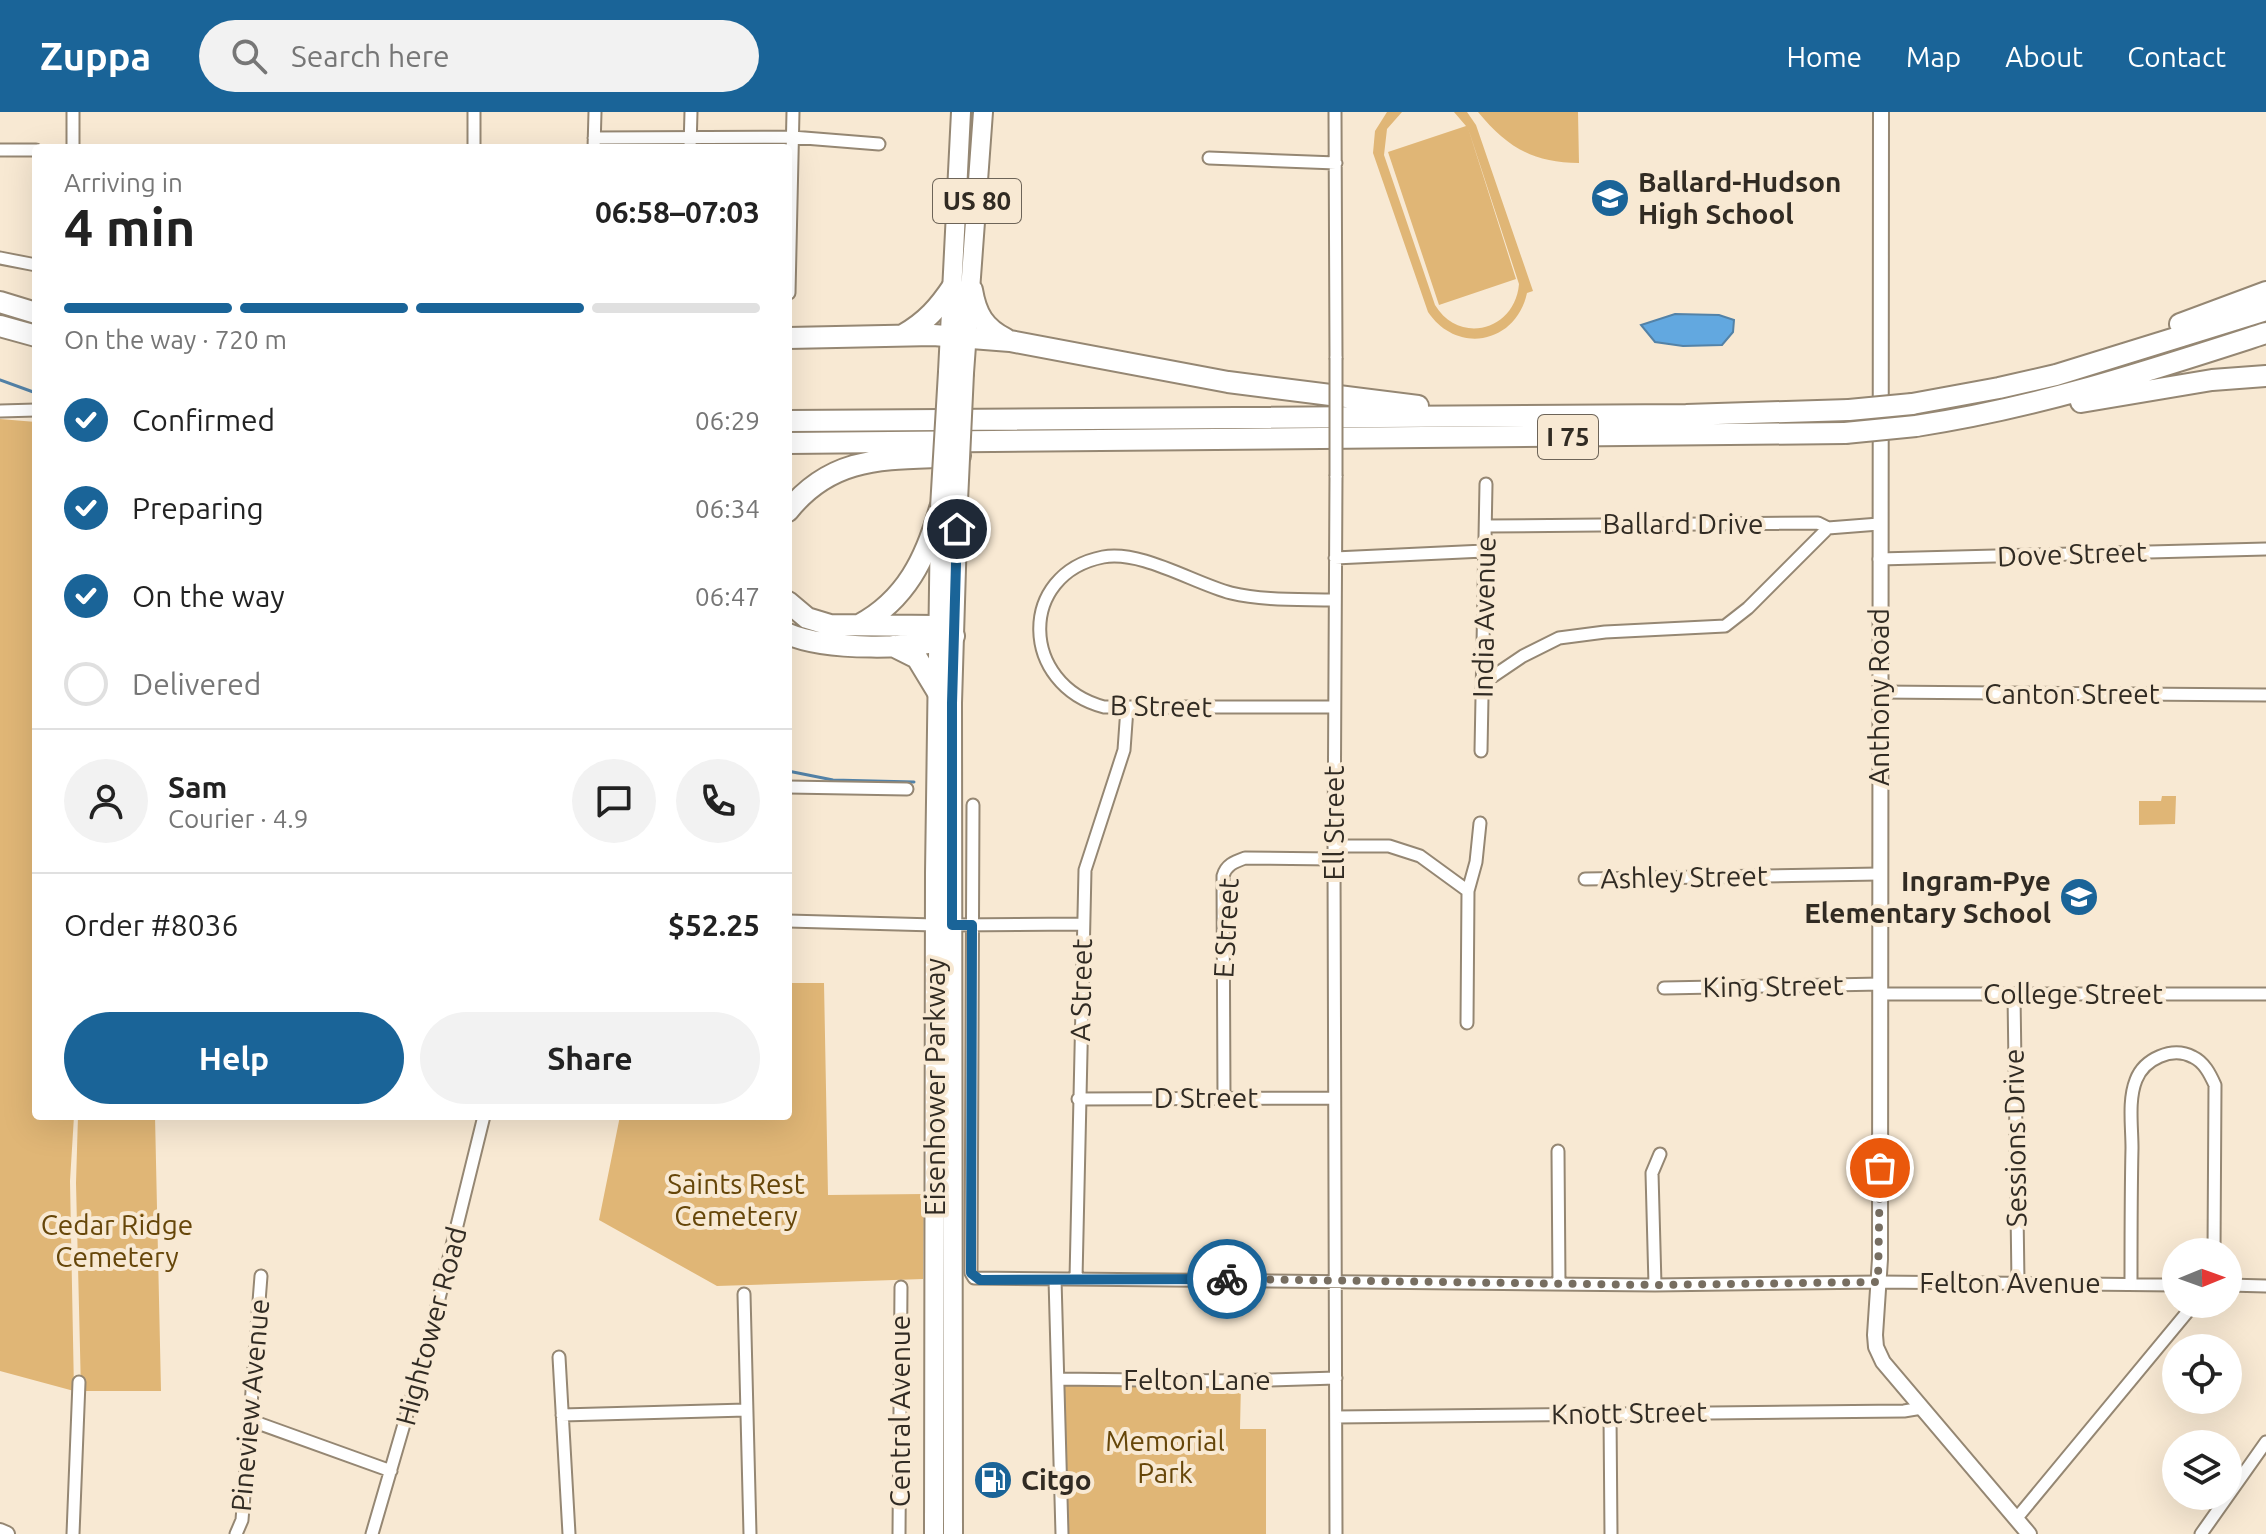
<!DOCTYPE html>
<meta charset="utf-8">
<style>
:root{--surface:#fff;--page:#f2f2f2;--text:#222;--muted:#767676;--line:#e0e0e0;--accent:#1a6498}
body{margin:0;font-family:Ubuntu,sans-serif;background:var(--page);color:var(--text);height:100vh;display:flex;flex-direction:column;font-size:30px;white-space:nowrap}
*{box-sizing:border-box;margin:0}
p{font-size:26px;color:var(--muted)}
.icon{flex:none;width:44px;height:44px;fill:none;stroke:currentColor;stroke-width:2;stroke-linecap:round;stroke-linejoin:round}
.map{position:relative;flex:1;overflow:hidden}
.drawer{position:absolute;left:32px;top:32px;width:760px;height:976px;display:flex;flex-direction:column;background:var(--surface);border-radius:8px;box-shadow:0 8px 32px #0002}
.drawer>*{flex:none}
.needle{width:52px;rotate:89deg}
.fabs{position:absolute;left:2162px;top:1126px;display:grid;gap:16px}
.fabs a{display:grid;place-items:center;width:80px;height:80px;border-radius:50%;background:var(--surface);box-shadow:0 8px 32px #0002;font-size:40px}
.pin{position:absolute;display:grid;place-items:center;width:68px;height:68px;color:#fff;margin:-34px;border:4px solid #fff;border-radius:50%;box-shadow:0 2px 8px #0007}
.courier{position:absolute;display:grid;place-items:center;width:80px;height:80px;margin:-40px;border:6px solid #1a6498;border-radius:50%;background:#fff;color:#222;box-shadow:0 2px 10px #0007}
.headline em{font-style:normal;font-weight:700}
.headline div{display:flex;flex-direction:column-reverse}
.headline{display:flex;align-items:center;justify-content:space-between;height:136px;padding:0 32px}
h1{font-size:52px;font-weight:700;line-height:60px}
.bar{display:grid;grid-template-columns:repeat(4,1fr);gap:12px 8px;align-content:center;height:96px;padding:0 32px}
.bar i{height:10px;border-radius:6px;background:var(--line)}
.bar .current{background:var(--accent)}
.bar p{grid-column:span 4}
.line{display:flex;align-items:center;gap:20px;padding:0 32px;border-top:2px solid var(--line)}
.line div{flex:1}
.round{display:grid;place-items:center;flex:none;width:84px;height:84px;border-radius:42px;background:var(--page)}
ol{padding:0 32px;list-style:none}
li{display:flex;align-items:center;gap:24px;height:88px}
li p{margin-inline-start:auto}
li .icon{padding:8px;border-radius:50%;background:var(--accent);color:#fff;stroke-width:4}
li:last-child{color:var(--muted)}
li i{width:44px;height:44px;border:4px solid var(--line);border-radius:50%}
.cta{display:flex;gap:16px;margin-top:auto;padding:16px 32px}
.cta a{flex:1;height:92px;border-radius:48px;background:var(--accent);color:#fff;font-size:32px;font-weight:700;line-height:92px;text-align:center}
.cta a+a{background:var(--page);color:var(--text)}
header{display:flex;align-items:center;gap:48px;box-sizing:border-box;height:112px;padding:0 40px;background:var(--accent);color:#fff}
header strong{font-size:38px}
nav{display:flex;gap:44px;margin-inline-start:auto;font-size:28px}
.search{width:560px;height:72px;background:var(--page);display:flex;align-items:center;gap:20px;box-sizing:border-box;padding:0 28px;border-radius:44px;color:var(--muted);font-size:30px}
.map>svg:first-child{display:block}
.green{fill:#e0b676}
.water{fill:#62a8e0;stroke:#5382a7;stroke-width:2}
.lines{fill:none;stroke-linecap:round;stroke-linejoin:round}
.stream{stroke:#5382a7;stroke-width:3}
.minor-casing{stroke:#958773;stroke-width:15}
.tertiary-casing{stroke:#958773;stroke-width:18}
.primary-casing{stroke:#958773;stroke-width:22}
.motorway-casing{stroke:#958773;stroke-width:24}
.minor{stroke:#fff;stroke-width:11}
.tertiary{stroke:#fff;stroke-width:14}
.primary{stroke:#fff;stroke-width:18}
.motorway{stroke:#fff;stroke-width:20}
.minor-bridge-casing{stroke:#958773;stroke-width:15;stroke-linecap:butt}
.primary-bridge-casing{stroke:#958773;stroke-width:22;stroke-linecap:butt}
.motorway-bridge-casing{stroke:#958773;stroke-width:24;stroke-linecap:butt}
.minor-bridge{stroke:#fff;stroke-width:11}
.primary-bridge{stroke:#fff;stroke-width:18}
.motorway-bridge{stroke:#fff;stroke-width:20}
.done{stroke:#776e61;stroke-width:8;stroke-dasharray:0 14.4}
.route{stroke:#1a6498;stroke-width:10}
.labels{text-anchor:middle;stroke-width:8;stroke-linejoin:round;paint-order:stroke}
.shield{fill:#f8e9d3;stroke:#6d6458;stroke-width:2}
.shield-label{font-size:26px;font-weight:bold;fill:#312b23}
.poi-label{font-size:28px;font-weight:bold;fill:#312b23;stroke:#f8e9d3;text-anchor:start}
.street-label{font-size:28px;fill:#312b23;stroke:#f8e9d3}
.park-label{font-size:28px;fill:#664609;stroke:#f8e9d3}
</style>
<header>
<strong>Zuppa</strong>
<div class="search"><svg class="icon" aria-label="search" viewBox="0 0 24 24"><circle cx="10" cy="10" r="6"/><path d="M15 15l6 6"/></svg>Search here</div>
<nav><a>Home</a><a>Map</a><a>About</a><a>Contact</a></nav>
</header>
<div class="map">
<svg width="2266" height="1422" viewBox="0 0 2266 1422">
<rect width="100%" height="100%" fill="#f8e9d3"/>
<path class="green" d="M1387 0H1402L1387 17 1384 43 1435 193C1459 233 1515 219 1519 172L1468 16 1516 167 1439 193 1388 40 1466 14 1454 0H1467L1476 13 1533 179 1527 181C1516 232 1457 243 1428 200L1373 41 1375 19Z
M1478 0H1578L1579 51C1533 51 1507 35 1478 0Z
M0 307 36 310V1004H74L70 1069 74 1279 0 1259Z
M2162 684H2176L2175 712 2139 713V689H2161Z
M788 871H824L828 1083 924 1082 923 1167 717 1174 599 1108 620 1004H788Z
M78 1004H155L161 1279H81L76 1071Z
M1064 1267 1241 1269 1240 1317H1266V1422H1065Z"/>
<path class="water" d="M1675 202 1719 203 1734 208 1733 220 1722 233 1683 234 1655 230 1641 213Z"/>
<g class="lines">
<path class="stream" d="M0 268 36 281
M788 659 833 668 914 670"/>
<g class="minor-casing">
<path id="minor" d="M73 0V36
M1335 0 1336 246
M594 26 792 25 879 32
M474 36V0
M594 36 595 0
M690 36 691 0
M0 38H36
M1209 46 1336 51
M0 146 36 153
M789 181 793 0
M0 299 36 298
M1336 364 1334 747 1336 1422
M1486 414 1818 411 1828 416 1879 412
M1335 446 1484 439
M1879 447 2266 437
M1483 571 1523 544 1559 526 1605 520 1725 514 1748 496 1828 416
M1878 580 2266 583
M1333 595H1104C1020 573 1017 462 1103 445 1142 438 1193 471 1231 481 1264 489 1301 487 1334 488
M1481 639 1486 372
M788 675 907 677
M973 693 971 1161 974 1166 1655 1173 1878 1170 2176 1173
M1334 734H1389L1420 744 1468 779 1467 911
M1585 767 1879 762
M1468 779 1476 750 1480 711
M788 809 935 813 938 816
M948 809 952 813 1082 812
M1664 876 1881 872
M1881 882H2266
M2014 882 2018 1170
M1224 986 1223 764C1226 753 1234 750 1245 746L1334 747
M1078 987 1334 986
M1558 1039 1559 1172
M1055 1167 1062 1422
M1076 1167 1085 758 1124 638 1127 596
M2131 1172C2131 1127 2131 1081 2132 1036 2132 1014 2128 988 2136 968 2144 947 2172 934 2193 945 2204 950 2210 962 2215 973L2214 1140
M1655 1173 1652 1061 1660 1042
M2228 1173 2266 1174
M744 1182 750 1422
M559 1245 569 1422
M1058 1267 1233 1269 1336 1266
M1610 1302 1611 1422
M562 1303 746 1298
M1336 1305 1904 1299 1922 1296
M252 1309 391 1359
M2016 1407 2194 1192
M73 1422 79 1270
M236 1422 242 1408 261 1164
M372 1422 430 1223 484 1004
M899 1422 901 1175
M2201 1422 2266 1330"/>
</g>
<g class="tertiary-casing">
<path id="tertiary" d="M1881 0 1880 1147 1875 1223 1876 1235 1883 1250 2029 1422
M0 1419 7 1422"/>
</g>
<g class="primary-casing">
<path id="primary" d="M948 260 961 0
M964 261 983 0
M934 1422 935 761 940 405
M953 1422 952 591 958 389"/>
</g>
<g class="motorway-casing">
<path id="motorway" d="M972 178C976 202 984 216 1006 227
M0 190 36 201
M2180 212 2266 180
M0 214 36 224
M903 223C926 210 939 195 953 174
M788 226 933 223 1010 229 1228 270 1418 294
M2081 290 2212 268 2266 264
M1912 292 1999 276 2056 263 2266 198
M788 309 1686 303 1849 298
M1916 314C2040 295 2148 259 2266 221
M788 331 1845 321
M788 399C835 340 892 348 960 344
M788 490 807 506 830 513 938 514 954 524
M859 513C906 488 926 446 940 396
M788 522C824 538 918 539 954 524
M893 534 917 546 937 579"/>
</g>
<use href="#minor" class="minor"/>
<use href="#tertiary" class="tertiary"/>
<use href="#primary" class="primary"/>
<use href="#motorway" class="motorway"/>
<g class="minor-bridge-casing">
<path id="minor-bridge" d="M1336 364V246"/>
</g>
<g class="primary-bridge-casing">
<path id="primary-bridge" d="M958 389 964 261
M940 396 948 260"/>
</g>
<g class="motorway-bridge-casing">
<path id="motorway-bridge" d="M1849 298 1912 292
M1845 321 1916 314"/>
</g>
<use href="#minor-bridge" class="minor-bridge"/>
<use href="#primary-bridge" class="primary-bridge"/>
<use href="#motorway-bridge" class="motorway-bridge"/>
</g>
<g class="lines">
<path class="done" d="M1227 1167 1655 1173 1878 1170 1880 1056"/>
<path class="route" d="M957 417 952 591V813H972L971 1161 980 1168 1227 1167"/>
</g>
<defs>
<g id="school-disc" transform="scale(2)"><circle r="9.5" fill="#1a6498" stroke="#f8e9d3"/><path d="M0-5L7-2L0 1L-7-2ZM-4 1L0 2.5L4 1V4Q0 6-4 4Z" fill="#fff"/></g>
<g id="fuel-disc" transform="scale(2)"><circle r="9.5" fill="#1a6498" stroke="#f8e9d3"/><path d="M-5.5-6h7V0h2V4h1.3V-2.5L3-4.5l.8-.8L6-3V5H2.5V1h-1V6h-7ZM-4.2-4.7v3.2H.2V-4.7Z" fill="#fff"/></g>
</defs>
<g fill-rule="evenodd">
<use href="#school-disc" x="1610" y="86"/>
<use href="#school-disc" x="2079" y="785"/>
<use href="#fuel-disc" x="993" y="1368"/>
</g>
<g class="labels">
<g class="shield">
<rect x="933" y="67" width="88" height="44" rx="6"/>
<rect x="1538" y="303" width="60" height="44" rx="6"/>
</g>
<g class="shield-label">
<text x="977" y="98">US 80</text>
<text x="1568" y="334">I 75</text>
</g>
<g class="poi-label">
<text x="1638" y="80">Ballard-Hudson<tspan x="1638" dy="32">High School</tspan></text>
<text x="2051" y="779" text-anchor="end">Ingram-Pye<tspan x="2051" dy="32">Elementary School</tspan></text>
<text x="1021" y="1378">Citgo</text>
</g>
<g class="street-label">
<text x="1683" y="422">Ballard Drive</text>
<text transform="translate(2072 442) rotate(-2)" y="10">Dove Street</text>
<text transform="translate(1484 505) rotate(-89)" y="10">India Avenue</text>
<text x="2072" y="592">Canton Street</text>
<text transform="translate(1879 585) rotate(-90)" y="10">Anthony Road</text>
<text transform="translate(1161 594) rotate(1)" y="10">B Street</text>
<text transform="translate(1334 711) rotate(-90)" y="10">Ell Street</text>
<text transform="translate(1684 765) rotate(-1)" y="10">Ashley Street</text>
<text transform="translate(1226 816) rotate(-87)" y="10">E Street</text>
<text transform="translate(1773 874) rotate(-1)" y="10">King Street</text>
<text transform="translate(1081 878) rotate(-89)" y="10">A Street</text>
<text x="2073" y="892">College Street</text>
<text transform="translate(935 975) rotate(-90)" y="10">Eisenhower Parkway</text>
<text x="1206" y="996">D Street</text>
<text transform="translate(2015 1026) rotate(-91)" y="10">Sessions Drive</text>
<text x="2010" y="1181">Felton Avenue</text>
<text transform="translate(431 1214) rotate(-75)" y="10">Hightower Road</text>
<text x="1197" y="1278">Felton Lane</text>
<text transform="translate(250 1293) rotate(-85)" y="10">Pineview Avenue</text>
<text transform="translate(900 1299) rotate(-90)" y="10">Central Avenue</text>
<text transform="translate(1629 1301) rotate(-1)" y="10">Knott Street</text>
</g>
<g class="park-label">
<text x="736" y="1082">Saints Rest<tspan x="736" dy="32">Cemetery</tspan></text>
<text x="117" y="1123">Cedar Ridge<tspan x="117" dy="32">Cemetery</tspan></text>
<text x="1165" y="1339">Memorial<tspan x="1165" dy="32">Park</tspan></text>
</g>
</g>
</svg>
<div class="fabs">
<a><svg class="needle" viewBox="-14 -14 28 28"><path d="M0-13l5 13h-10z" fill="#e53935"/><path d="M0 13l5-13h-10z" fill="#767676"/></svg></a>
<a><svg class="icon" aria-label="locate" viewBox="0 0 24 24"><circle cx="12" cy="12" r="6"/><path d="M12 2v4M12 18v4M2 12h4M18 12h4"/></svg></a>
<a><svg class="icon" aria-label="layers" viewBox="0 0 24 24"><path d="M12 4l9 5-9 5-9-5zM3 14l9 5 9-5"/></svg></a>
</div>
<div class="pin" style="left:1880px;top:1056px;background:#ea580c"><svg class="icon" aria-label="bag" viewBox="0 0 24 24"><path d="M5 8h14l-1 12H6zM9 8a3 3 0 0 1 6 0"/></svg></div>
<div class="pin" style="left:957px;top:417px;background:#1f2937"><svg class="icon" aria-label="home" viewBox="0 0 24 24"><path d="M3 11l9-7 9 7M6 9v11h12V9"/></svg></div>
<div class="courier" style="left:1227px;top:1167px"><svg class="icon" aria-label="bike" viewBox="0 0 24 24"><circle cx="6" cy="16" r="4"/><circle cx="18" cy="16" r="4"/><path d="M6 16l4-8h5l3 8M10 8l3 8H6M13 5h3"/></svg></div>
<section class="drawer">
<div class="headline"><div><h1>4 min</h1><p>Arriving in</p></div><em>06:58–07:03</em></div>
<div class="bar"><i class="current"></i><i class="current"></i><i class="current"></i><i></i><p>On the way · 720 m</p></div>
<ol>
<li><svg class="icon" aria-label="check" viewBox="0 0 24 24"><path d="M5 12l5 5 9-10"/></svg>Confirmed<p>06:29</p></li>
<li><svg class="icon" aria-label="check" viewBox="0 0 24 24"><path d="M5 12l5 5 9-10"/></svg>Preparing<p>06:34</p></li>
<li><svg class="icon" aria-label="check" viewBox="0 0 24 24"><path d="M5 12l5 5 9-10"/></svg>On the way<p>06:47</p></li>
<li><i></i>Delivered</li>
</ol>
<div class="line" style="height:144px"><a class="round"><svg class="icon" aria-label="person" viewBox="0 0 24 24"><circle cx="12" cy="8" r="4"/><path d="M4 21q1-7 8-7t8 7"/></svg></a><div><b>Sam</b><p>Courier · 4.9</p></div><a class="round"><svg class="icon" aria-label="chat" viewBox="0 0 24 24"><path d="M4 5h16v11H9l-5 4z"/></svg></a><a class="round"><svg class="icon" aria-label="phone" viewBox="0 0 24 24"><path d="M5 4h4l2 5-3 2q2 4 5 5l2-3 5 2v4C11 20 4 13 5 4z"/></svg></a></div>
<div class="line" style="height:104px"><div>Order #8036</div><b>$52.25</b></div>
<div class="cta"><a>Help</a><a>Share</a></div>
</section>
</div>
